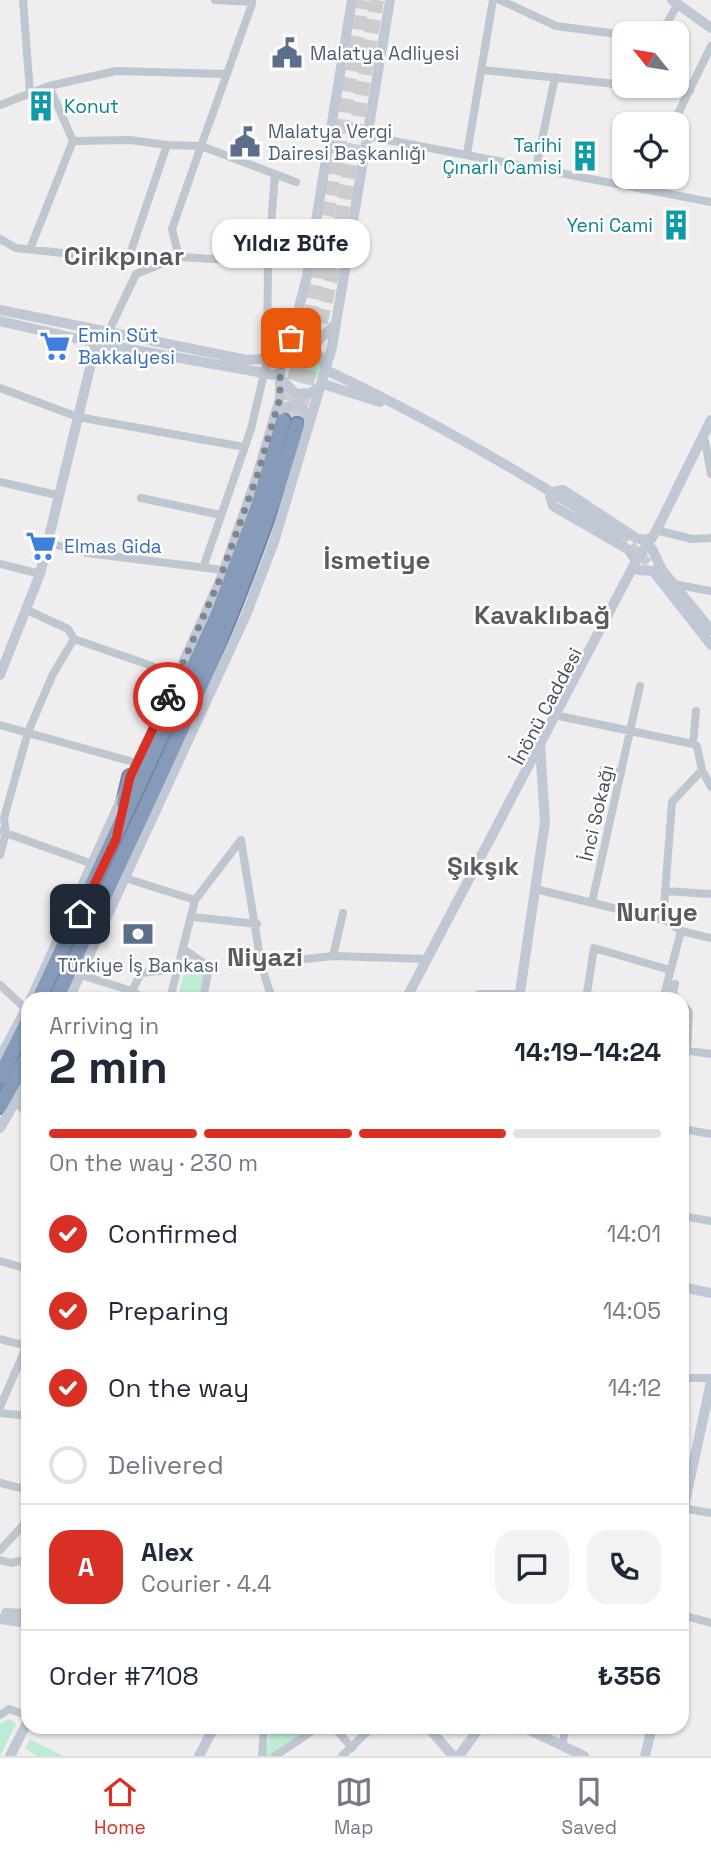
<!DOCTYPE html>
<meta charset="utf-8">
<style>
:root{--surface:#fff;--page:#f2f2f3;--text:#1f2937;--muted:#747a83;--line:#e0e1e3;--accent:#d93025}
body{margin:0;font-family:"Space Grotesk",sans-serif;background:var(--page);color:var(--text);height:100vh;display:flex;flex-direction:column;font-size:26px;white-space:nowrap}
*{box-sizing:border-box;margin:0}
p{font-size:23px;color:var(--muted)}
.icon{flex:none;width:38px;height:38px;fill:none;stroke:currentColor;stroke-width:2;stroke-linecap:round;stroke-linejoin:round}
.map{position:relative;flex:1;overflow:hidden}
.drawer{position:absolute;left:21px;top:992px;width:668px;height:742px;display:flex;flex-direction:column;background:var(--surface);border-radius:21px;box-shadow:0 2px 5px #0004}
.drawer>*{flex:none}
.needle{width:46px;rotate:300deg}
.controls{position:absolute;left:612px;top:21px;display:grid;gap:14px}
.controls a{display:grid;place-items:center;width:77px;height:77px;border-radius:14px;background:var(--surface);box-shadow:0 2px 5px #0004;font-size:35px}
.pin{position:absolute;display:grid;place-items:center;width:60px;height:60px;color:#fff;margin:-30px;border-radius:14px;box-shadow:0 4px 10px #0006}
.courier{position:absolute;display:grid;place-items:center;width:70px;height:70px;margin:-35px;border:5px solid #d93025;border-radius:50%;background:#fff;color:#222;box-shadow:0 2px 9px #0007}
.bubble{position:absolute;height:49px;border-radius:21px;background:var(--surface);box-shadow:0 2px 5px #0004;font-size:23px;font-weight:700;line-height:49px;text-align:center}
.head em{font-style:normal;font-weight:700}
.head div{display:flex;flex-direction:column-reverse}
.head{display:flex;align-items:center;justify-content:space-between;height:119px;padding:0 28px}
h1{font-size:46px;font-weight:700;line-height:52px}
.bar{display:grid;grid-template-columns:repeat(4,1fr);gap:10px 7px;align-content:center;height:84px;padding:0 28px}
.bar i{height:9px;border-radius:5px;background:var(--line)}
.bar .on{background:var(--accent)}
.bar p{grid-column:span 4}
.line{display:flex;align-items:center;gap:18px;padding:0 28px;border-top:2px solid var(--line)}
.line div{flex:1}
.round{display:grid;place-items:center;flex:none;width:74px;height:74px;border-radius:21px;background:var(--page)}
ol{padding:0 28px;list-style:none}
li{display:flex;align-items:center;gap:21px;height:77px}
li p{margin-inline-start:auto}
li .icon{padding:7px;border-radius:50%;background:var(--accent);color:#fff;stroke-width:4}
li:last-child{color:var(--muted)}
li i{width:38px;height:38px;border:4px solid var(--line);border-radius:50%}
.tabs{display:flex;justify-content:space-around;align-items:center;height:98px;border-top:2px solid var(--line);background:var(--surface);font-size:19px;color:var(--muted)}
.tabs a{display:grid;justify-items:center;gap:4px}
.tabs .on{color:var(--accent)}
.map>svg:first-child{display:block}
.green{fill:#bcecd3}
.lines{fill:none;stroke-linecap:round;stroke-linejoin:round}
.secondary-tunnel{stroke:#cdcdcf;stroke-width:10;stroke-dasharray:10 5;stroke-linecap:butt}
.highway-tunnel{stroke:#cdcdcf;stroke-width:14;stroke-dasharray:14 7;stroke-linecap:butt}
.highway-casing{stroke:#7186a6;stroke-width:18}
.street{stroke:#bec6cf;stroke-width:8}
.secondary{stroke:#c0c8d5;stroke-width:10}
.highway{stroke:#869bba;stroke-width:14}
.done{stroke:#81868d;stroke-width:7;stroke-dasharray:0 12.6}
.route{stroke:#d93025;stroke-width:9}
.labels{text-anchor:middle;stroke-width:5;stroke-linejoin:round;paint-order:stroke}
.service-label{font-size:19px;fill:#4e5e75;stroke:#fff;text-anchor:start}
.culture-label{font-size:19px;fill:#0d838f;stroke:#fff;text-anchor:end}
.shop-label{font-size:19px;fill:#366cbe;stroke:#fff;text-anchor:start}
.street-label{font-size:19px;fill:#464e59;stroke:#fff}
.district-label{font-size:26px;font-weight:bold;fill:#5a5c61;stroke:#fff}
</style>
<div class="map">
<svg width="711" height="1756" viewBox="0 0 711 1756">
<rect width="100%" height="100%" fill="#efeded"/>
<path class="green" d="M290 369a15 15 0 1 1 30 0a15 15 0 1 1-30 0Z
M190 952 208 962 199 999H177Z
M9 1719 16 1724 0 1756V1724Z
M271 1727H312L271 1756H265Z
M30 1739 63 1756H37L25 1748Z"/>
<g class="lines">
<path class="secondary-tunnel" d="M620 535 660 575"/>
<path class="highway-tunnel" d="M283 421 311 315 363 0
M297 425 333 270 377 0"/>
<g class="highway-casing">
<path id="highway" d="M124 803 130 777
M39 999 218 614 259 503 283 421
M56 999C143 811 238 625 297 425
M0 1077 28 1021
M0 1106 28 1055"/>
</g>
<path class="street" d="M23 0 30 93
M215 0 252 2
M500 0 556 26 625 35
M661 33 678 4
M483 70 625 85
M49 86 73 141 130 140 167 145
M635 86 690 91
M0 105 49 86 116 71 226 74
M673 124 711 46
M367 136 711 202
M467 154 493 0
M536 168 555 77
M275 174 296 182
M642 189 648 177
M0 239 16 248 128 260 167 145 201 146 252 4
M30 249 73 141
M179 257 172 229 201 146 275 174 268 262 267 361 251 429 204 565
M108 333 136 274 179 257 268 262
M0 388 78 417 244 447
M705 441 711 474
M0 482 57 495
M141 498 221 515
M660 531 692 539 711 538
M49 543 87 553 223 570
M0 564 40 574
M673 584 711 591
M74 639 178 675
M559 716 693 744 697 746 702 770 711 787
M0 725 137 763
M693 744 696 711
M604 769 621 773
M0 831 90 863
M241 840 261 964 333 956
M0 855 6 833 4 818 28 732 53 674 74 639 68 629 27 610
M125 878 195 900
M535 889 667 921 681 931 711 938
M665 891 711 894
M592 902 640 686
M343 913 333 956 427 959
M193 917 257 924
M667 921 664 907 672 802 702 770
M185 950 209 967 203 999
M261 964 272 999
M81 975 132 991 141 973 178 969
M675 984 673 993 677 999
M0 985 26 1009
M132 991 144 999
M170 999 195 900 241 840
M477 999 479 994H520
M586 999 594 948 670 970
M663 999 681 931
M682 1004 689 1012 687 1051
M682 1050 711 1054
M17 1102 28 1116
M682 1129 711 1134
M682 1216 711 1221
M0 1261 28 1269
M0 1339 27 1346
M682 1378H711
M0 1407 28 1343
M0 1413 28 1416
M0 1483 28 1490
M682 1508 711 1513
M0 1550 28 1520
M0 1560 11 1563 28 1559
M682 1615 711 1623
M0 1715 9 1709 28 1716
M334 1727 352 1748
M562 1745 566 1727
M262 1756 264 1727
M275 1756 318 1727
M342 1756 372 1727"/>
<path class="secondary" d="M672 0 711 28
M0 310 247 360 285 357
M299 313C302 329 305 337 322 337L336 324
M0 321 96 343 280 376
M287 355C303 343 322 350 326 370
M326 370C428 418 525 474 620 535
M282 380 296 394 311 393 319 387
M323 384 380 402
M276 416 281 408 298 405 308 414 309 421
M553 492 563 490 636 538 643 540 652 538
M550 497 553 506 629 550 636 561
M652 549 662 570 711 630
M638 570 653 571 711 645
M0 675 40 574 96 343 108 333
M31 999 220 581 257 476 280 398V369L287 355 307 276 352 0
M69 999 246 615 274 542 332 347 390 0
M406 999 636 561 655 533 711 420
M519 999 545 822 540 745
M0 1058 28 1005
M0 1128 28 1080
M682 1287 711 1293
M682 1516 711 1382
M6 1613 28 1614
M0 1619 28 1623
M428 1727 453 1756
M523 1727 584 1756
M10 1756 28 1721
M199 1756 214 1727
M459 1756 480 1727
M645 1756 652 1727"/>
<use href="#highway" class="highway"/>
</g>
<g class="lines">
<path class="done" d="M168 697 219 581 257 476 280 398V369L291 338"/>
<path class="route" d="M80 914 116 839 130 777 168 697"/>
</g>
<defs>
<g id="civic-bare" transform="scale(2.415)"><path d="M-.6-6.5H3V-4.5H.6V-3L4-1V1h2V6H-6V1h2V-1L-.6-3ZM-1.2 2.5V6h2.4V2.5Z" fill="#5c6f8a" stroke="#fff" stroke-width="2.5" paint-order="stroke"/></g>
<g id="building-bare" transform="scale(2.415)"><path d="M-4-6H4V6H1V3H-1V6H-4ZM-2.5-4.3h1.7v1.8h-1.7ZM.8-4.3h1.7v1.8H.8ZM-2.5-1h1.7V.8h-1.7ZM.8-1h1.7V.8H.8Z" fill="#0f9aa8" stroke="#fff" stroke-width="2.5" paint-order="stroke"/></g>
<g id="supermarket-bare" transform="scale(2.415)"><path d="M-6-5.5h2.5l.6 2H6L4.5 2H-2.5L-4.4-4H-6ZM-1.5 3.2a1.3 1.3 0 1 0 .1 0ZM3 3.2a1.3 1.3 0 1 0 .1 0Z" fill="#3f7fe0" stroke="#fff" stroke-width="2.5" paint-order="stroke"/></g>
<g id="bank-bare" transform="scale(2.415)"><path d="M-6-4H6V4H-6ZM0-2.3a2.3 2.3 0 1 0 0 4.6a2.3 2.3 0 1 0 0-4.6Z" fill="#5c6f8a" stroke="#fff" stroke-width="2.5" paint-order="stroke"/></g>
</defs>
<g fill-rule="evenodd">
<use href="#civic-bare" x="287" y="53"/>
<use href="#building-bare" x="41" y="106"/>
<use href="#civic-bare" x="245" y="142"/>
<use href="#building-bare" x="585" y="156"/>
<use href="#building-bare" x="676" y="225"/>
<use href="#supermarket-bare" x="55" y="346"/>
<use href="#supermarket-bare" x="41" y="546"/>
<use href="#bank-bare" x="138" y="934"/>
</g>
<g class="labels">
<g class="service-label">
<text x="310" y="60">Malatya Adliyesi</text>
<text x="268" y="138">Malatya Vergi<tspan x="268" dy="22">Dairesi Başkanlığı</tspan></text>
<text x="138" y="972" text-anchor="middle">Türkiye İş Bankası</text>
</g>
<g class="culture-label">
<text x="64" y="113" text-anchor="start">Konut</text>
<text x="562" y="152">Tarihi<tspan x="562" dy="22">Çınarlı Camisi</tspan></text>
<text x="653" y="232">Yeni Cami</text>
</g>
<g class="shop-label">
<text x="78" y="342">Emin Süt<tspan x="78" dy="22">Bakkalyesi</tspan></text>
<text x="64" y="553">Elmas Gida</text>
</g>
<g class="street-label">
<text transform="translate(546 706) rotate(-62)" y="7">İnönü Caddesi</text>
<text transform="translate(596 813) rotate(-77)" y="7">İnci Sokağı</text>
</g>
<g class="district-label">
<text x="124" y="265">Cirikpınar</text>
<text x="377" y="569">İsmetiye</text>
<text x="542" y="624">Kavaklıbağ</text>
<text x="483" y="875">Şıkşık</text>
<text x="657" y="921">Nuriye</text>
<text x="265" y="966">Niyazi</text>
</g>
</g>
</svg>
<div class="controls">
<a><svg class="needle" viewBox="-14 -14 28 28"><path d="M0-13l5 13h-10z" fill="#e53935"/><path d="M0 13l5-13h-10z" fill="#747a83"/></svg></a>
<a><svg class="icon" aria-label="locate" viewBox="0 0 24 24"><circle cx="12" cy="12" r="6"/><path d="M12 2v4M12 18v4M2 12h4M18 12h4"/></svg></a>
</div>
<div class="pin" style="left:291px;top:338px;background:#ea580c"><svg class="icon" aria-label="bag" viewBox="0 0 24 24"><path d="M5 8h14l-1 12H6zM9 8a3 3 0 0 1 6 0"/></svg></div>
<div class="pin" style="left:80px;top:914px;background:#1f2937"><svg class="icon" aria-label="home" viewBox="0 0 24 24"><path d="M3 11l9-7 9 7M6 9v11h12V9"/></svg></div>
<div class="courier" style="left:168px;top:697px"><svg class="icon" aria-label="bike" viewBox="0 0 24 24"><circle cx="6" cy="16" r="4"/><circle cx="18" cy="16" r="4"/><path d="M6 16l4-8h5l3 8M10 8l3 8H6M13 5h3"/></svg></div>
<div class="bubble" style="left:212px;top:219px;width:158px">Yıldız Büfe</div>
<section class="drawer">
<div class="head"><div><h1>2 min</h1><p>Arriving in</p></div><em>14:19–14:24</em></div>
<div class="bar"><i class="on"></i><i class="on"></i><i class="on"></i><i></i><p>On the way · 230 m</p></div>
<ol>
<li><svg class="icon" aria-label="check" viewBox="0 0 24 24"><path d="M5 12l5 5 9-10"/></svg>Confirmed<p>14:01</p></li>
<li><svg class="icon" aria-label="check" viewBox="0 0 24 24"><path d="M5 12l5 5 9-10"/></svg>Preparing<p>14:05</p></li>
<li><svg class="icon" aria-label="check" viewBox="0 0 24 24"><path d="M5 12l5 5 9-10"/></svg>On the way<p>14:12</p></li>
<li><i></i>Delivered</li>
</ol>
<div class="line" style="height:126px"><b class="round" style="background:var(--accent);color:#fff">A</b><div><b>Alex</b><p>Courier · 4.4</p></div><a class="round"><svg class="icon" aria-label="chat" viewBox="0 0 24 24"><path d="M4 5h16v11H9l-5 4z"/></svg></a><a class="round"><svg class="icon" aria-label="phone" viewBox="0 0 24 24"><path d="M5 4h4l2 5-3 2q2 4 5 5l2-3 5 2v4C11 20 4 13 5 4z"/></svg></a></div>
<div class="line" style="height:91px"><div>Order #7108</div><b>₺356</b></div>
</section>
</div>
<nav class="tabs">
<a class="on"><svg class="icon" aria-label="home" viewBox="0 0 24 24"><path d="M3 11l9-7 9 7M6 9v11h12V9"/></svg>Home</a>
<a><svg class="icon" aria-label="map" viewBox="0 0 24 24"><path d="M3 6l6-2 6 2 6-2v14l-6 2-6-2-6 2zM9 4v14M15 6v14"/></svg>Map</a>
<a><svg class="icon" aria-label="saved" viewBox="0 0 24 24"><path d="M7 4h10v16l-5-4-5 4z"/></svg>Saved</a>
</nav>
